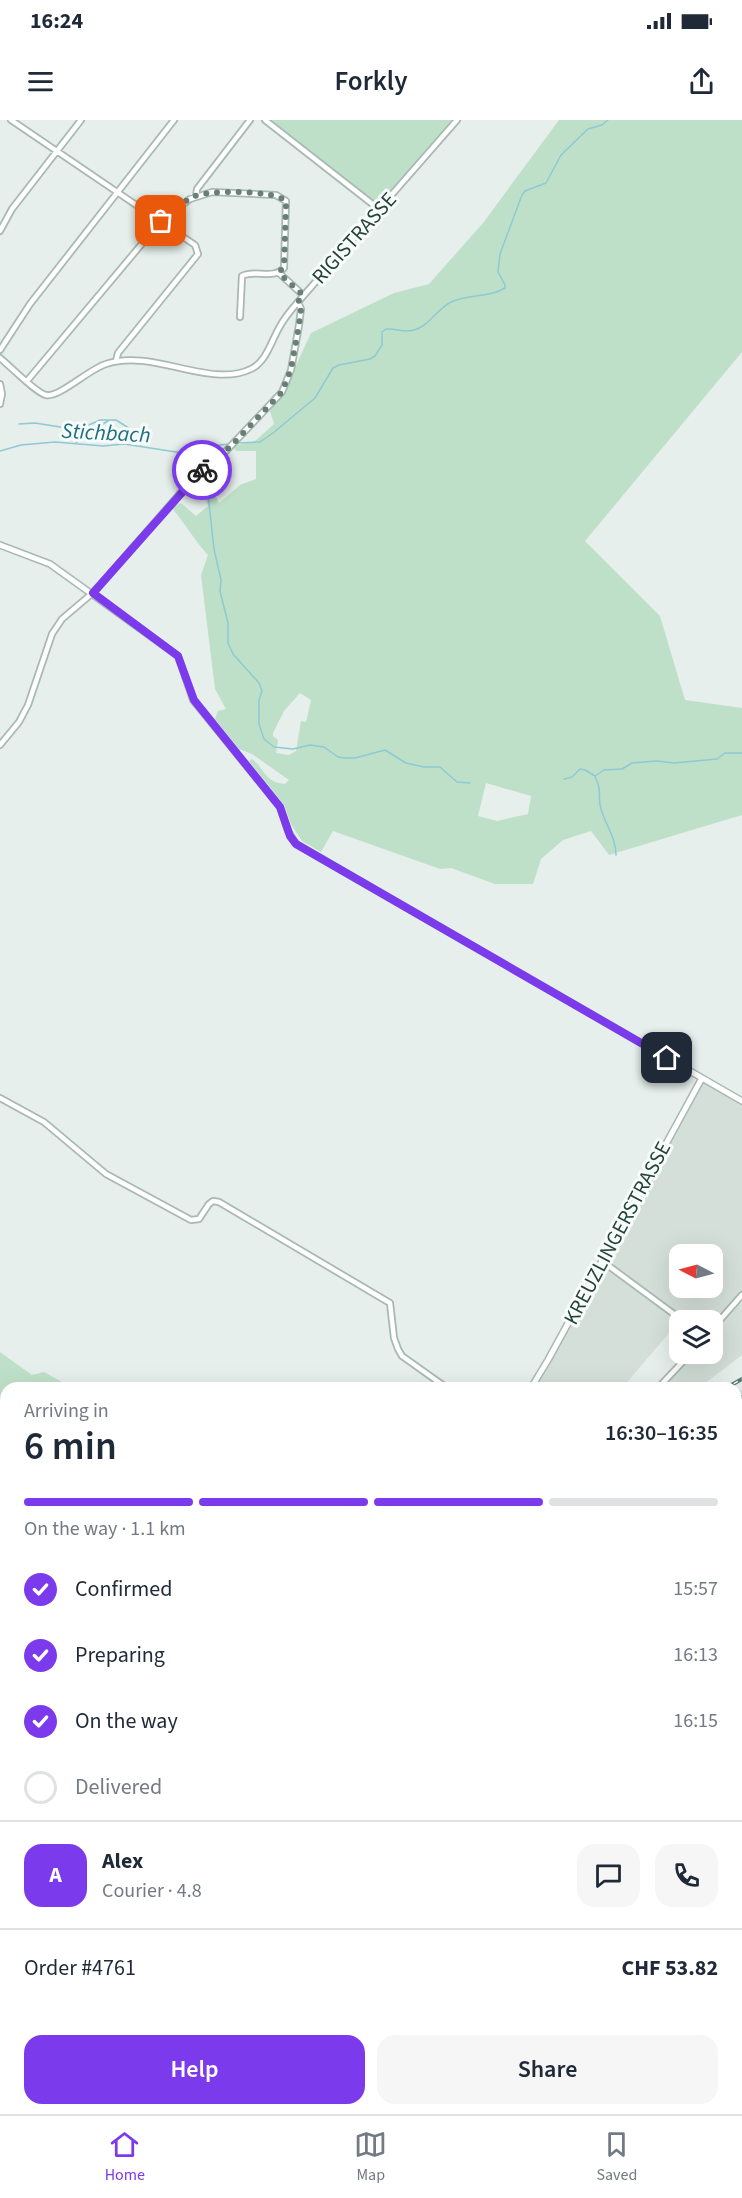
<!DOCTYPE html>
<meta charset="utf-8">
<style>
:root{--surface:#fff;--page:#f6f6f7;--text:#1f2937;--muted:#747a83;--line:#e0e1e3;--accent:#7c3aed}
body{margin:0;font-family:"Source Sans 3",sans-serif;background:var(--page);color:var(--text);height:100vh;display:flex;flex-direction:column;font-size:22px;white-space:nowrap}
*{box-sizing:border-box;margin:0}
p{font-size:20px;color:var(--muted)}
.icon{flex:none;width:33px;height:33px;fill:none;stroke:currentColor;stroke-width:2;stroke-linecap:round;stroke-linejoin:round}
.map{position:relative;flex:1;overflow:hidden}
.details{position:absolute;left:0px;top:1262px;width:742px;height:734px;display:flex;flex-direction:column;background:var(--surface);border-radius:18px 18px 0 0;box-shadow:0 6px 24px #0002}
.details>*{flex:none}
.needle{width:39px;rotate:276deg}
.tools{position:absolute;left:669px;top:1124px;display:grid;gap:12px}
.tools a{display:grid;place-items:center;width:54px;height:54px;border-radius:12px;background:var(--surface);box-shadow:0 6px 24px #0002;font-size:30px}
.pin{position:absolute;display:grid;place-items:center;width:51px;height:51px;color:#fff;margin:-26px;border-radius:12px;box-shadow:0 3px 9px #0006}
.courier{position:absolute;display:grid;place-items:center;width:60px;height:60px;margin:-30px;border:4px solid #7c3aed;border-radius:50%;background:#fff;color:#222;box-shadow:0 2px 8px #0007}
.headline em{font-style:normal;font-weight:600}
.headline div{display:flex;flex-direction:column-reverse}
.headline{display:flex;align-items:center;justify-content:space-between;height:102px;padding:0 24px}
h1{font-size:39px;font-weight:600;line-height:45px}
.bar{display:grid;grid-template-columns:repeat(4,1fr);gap:9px 6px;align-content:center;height:72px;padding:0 24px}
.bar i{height:8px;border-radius:4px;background:var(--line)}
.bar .current{background:var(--accent)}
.bar p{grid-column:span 4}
.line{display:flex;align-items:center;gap:15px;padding:0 24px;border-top:2px solid var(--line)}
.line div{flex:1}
.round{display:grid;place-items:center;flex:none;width:63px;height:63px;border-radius:18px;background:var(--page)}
ol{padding:0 24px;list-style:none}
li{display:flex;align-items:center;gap:18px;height:66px}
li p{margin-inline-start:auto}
li .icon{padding:6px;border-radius:50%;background:var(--accent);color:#fff;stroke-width:4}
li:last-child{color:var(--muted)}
li i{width:33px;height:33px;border:3px solid var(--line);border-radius:50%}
.primary-button{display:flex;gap:12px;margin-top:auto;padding:12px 24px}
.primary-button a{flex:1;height:69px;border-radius:18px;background:var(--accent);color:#fff;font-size:24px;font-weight:600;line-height:69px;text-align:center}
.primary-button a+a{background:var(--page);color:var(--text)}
.status{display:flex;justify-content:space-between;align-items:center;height:42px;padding:0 30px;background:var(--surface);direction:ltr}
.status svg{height:16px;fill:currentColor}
header{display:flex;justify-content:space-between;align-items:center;height:78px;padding:0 24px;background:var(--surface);font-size:27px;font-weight:600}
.tab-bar{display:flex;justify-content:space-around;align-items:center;height:84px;border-top:2px solid var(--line);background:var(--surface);font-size:16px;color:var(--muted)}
.tab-bar a{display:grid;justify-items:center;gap:3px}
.tab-bar .current{color:var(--accent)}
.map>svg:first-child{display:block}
.built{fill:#d4dfda;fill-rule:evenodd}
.green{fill:#bfe0c8;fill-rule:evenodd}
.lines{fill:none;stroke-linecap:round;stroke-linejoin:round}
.stream{stroke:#8ec9d4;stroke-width:1.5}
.minor-casing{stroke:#a8b8b2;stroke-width:8}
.tertiary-casing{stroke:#a8b8b2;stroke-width:8}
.minor{stroke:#fff;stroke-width:4.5}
.tertiary{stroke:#fff;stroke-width:5}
.rail-casing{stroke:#5f7d75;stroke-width:4}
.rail{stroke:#f7fbf9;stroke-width:1.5;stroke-dasharray:4.5;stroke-linecap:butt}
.done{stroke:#687f78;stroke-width:6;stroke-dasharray:0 10.8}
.route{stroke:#7c3aed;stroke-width:8}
.labels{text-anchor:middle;stroke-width:6;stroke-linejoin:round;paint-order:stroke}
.street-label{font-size:21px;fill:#24423a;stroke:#f7fbf9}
.water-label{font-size:22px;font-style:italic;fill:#1c6f80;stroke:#f7fbf9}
</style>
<div class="status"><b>16:24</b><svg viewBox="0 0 49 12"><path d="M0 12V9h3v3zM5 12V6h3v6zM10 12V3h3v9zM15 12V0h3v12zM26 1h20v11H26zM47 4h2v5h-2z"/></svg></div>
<header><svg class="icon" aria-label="menu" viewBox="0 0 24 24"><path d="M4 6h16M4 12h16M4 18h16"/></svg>Forkly<svg class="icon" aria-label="share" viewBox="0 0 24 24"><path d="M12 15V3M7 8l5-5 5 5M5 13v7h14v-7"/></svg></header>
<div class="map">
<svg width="742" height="1994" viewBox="0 0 742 1994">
<rect width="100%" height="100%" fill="#e6efeb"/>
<path class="built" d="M702 958 742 981V1173L738 1180 742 1184V1235L700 1267H662L694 1233H712V1200H680L623 1267 531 1268ZM680 1134H712V1167H680Z
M742 1270V1377L736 1380V1273Z"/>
<path class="green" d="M271 0H452L379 86Z
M559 0H742V232L585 421 660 496 685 580 742 588V695L609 735 591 711 563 720 541 739 533 764H495L451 748 440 749 333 711 321 732 302 721 291 704 284 685 249 641 252 639C266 650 264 662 285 664L289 660 252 634 239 629 215 599 218 591 226 589 215 569 201 455 208 435C194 420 185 403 171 387L181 383 196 396 208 386 199 361 205 353 219 383 240 365 256 359V331H236L232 326 255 321 274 304 270 291 286 267 311 213 394 173 429 164 483 103ZM300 573 311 580 306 602 301 601 296 631 289 635 276 633 278 620 273 616V613L284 591ZM486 663 531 676 528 694 497 701 478 696Z
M0 1232 32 1255 44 1252 71 1267 6 1268V1321L0 1315Z
M737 1600 742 1605V1994H0V1833L6 1826V1989H736Z
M0 1637 6 1639V1814L0 1821Z"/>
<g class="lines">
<path class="stream" d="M19 304 35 303 73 309 82 308 100 300H116L140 315 141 325
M76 323C82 316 99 306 108 301
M237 323 260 322 273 313 315 278 333 248 339 245 370 239 375 236 382 225V212L386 209C395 208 404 213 414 210 428 207 437 189 451 182 468 174 489 178 505 168V165L498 152 500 134 522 75 525 71 546 63 561 35 588 9 602 5 608 0
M0 331 21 325 55 322 103 326 124 324 189 334 212 326 229 324
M189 334 195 340 198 350
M199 354 208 374 214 429 221 460 220 471 228 503V523L233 534 259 563 262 571 259 580V604L264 619 274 627 293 629 310 625 324 627 338 637 344 638H355L385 630 406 643 424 647H440L457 662 470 663
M595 657C603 672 597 676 601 689 606 706 616 718 616 735
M564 659 572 657 580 649 585 650 595 656 604 650 622 649 632 643 657 641 674 643 717 639 725 633H742
M0 1279 6 1280
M736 1619 742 1625
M0 1881 6 1878
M0 1935 6 1938"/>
<g class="minor-casing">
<path id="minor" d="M11 0 195 125 198 134 118 233 116 241
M265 0 380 90
M196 76 197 69 250 0
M0 111 12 89 81 0
M279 153 303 175
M0 230 30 184 174 0
M0 238C9 245 36 273 46 275 59 278 89 249 106 244 152 228 210 269 251 249 266 242 271 222 279 208 284 198 291 190 298 182L457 0
M27 261 161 101 190 79 212 72 276 75 286 81 284 148C273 160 255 149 242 156L240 197
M0 264 2 274 0 284
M0 625 19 602 28 585 52 514 62 499 95 471 197 354 226 331 282 272 291 250 299 205 301 189 298 182
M0 978 44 1002 106 1054 191 1100 199 1099 209 1084 213 1081 219 1082 390 1183 394 1218 398 1229 402 1236 447 1268
M602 1141 682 1200
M712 1209 742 1175
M658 1268 691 1233
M736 1380 742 1377
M0 1489 6 1495"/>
</g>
<g class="tertiary-casing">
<path id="tertiary" d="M0 425 50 444 178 536 193 580 280 687 288 711 296 724 742 981
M531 1268 548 1240 702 958
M0 1513 6 1511"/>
</g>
<use href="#minor" class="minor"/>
<use href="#tertiary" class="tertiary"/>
<g class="rail-casing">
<path id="rail" d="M726 1268 742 1259
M736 1280 742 1277
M0 1827 6 1820"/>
</g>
<use href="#rail" class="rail"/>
</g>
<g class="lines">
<path class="done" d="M161 101C171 93 182 82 195 76 209 70 275 70 286 81V86L284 146 279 153 303 175 298 182 301 189 299 205 291 249 282 272 230 327 202 350"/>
<path class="route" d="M202 350 93 473 178 536 194 580 280 687 290 716 296 724 667 938"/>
</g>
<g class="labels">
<g class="street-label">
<text transform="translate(354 118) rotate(-48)" y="7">RIGISTRASSE</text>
<text transform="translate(617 1113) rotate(-62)" y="7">KREUZLINGERSTRASSE</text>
</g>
<g class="water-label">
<text transform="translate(106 312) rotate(3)" y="8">Stichbach</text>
</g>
</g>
</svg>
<div class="tools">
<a><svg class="needle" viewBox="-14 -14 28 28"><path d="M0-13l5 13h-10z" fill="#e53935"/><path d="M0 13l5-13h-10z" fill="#747a83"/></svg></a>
<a><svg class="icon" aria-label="layers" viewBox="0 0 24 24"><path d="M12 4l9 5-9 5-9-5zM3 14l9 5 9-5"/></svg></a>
</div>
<div class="pin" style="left:161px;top:101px;background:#ea580c"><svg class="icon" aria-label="bag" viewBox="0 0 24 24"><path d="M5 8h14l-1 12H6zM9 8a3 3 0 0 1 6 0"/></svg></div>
<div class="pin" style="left:667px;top:938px;background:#1f2937"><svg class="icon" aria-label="home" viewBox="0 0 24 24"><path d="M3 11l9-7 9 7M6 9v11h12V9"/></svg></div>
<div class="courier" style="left:202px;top:350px"><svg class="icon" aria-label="bike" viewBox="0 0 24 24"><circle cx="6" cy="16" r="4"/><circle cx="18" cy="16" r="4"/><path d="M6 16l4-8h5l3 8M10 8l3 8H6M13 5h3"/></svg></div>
<section class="details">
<div class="headline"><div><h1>6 min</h1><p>Arriving in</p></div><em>16:30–16:35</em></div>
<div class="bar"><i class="current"></i><i class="current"></i><i class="current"></i><i></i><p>On the way · 1.1 km</p></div>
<ol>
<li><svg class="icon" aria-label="check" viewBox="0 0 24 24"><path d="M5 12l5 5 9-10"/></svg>Confirmed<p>15:57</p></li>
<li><svg class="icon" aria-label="check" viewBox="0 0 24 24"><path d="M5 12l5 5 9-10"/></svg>Preparing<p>16:13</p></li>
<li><svg class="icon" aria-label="check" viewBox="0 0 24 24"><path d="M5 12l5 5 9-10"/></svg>On the way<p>16:15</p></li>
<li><i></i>Delivered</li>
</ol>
<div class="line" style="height:108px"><b class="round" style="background:var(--accent);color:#fff">A</b><div><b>Alex</b><p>Courier · 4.8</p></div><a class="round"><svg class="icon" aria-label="chat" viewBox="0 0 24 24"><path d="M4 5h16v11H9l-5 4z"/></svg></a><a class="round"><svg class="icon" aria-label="phone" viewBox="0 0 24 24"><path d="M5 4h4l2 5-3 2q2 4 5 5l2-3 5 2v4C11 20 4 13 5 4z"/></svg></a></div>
<div class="line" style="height:78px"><div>Order #4761</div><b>CHF 53.82</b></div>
<div class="primary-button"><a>Help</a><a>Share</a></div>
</section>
</div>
<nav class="tab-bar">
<a class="current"><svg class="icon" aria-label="home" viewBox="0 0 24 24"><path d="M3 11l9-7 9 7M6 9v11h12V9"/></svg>Home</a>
<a><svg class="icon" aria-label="map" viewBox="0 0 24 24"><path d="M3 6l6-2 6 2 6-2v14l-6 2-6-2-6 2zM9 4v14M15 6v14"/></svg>Map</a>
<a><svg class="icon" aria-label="saved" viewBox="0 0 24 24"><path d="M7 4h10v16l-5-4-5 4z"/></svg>Saved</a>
</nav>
